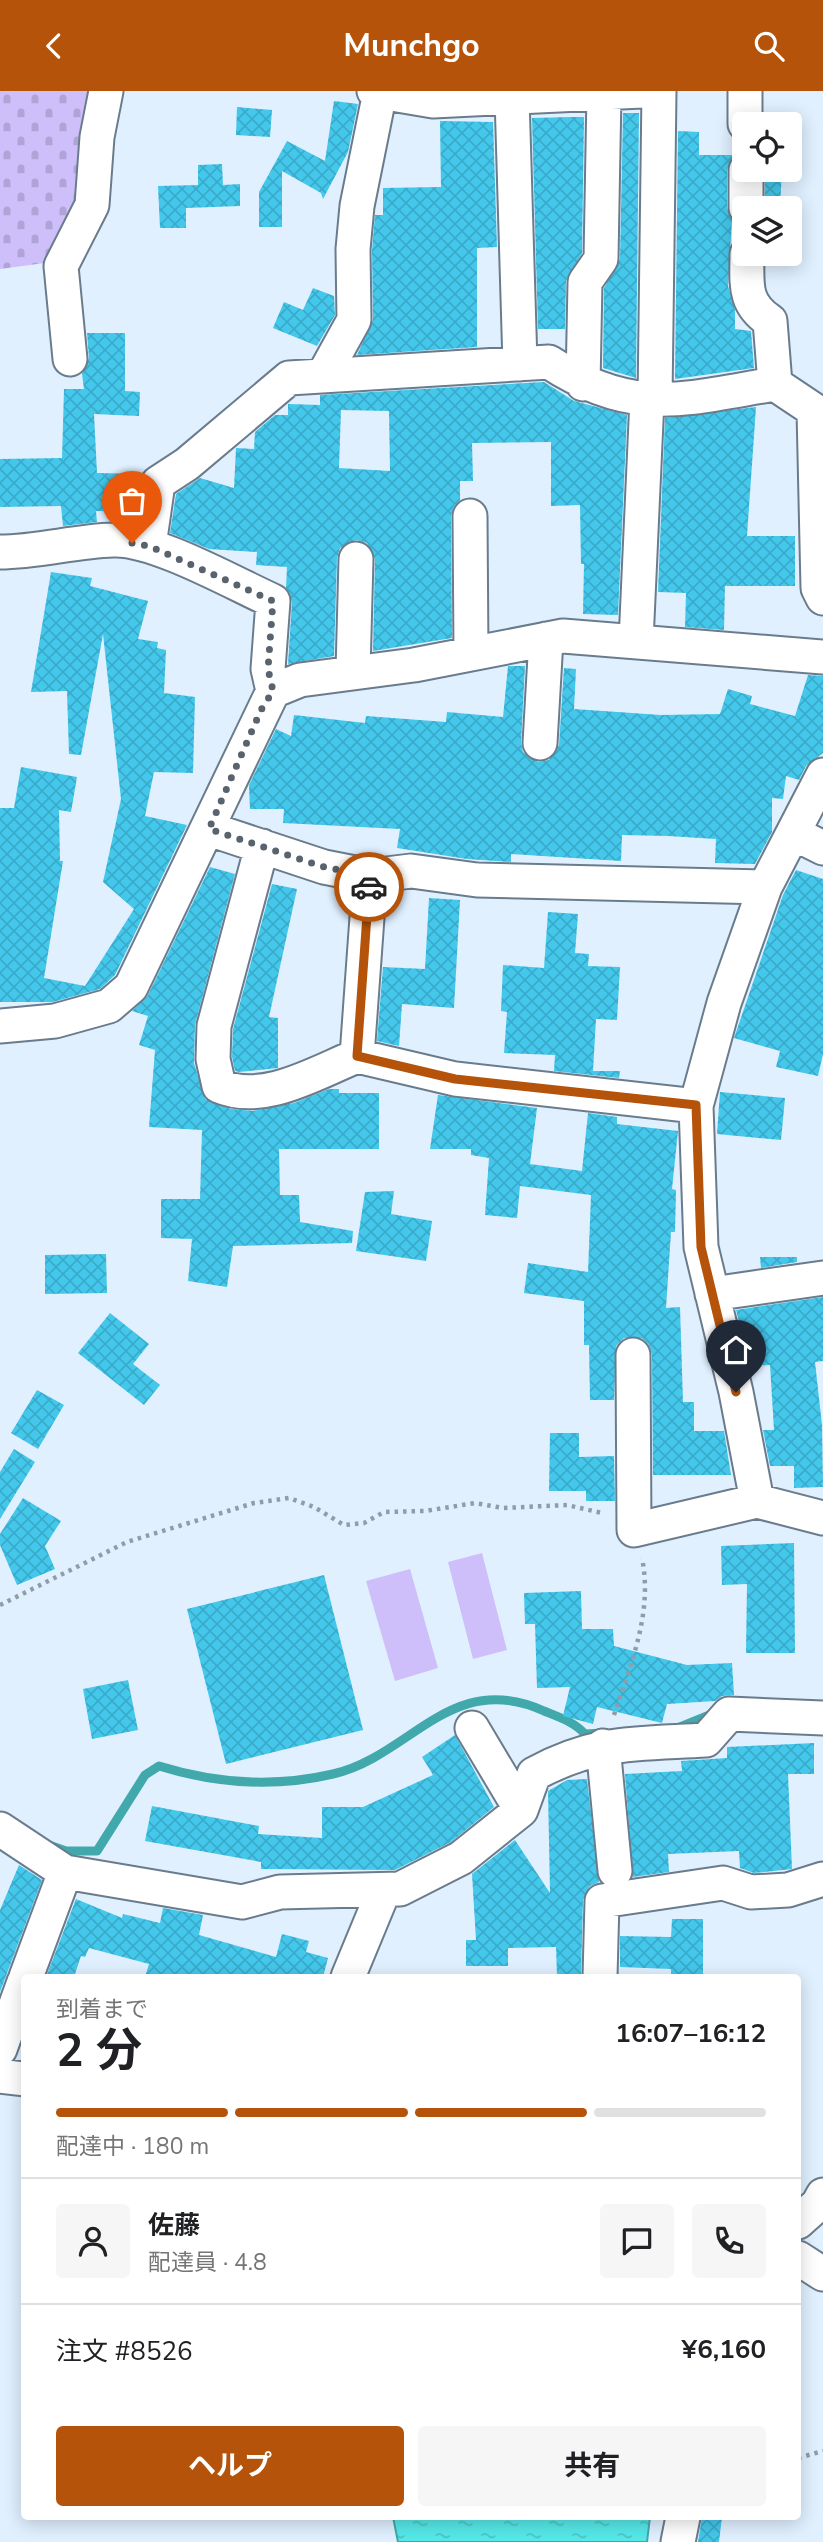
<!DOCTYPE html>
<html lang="ja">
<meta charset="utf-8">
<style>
:root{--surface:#fff;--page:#f6f6f6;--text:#202124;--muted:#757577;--line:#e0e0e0;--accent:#b45309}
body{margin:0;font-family:"Nunito Sans","Noto Sans JP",sans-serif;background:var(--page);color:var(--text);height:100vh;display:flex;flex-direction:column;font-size:26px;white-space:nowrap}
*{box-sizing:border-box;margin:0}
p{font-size:23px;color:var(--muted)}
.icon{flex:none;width:38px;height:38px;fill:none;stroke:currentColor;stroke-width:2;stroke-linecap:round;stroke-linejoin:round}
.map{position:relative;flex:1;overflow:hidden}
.panel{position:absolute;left:21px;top:1883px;width:780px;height:546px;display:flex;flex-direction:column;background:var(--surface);border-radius:7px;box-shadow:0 4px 18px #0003}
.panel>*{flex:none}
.buttons{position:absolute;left:732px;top:21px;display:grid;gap:14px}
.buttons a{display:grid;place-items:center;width:70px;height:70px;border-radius:7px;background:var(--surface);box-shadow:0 4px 18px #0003;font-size:35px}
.pin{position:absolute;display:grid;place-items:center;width:60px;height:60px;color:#fff;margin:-72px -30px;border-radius:50% 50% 50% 0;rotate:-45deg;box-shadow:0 0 7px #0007}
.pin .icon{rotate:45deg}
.courier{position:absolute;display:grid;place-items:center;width:70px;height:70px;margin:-35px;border:5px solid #b45309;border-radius:50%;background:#fff;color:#222;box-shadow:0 2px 9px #0007}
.head em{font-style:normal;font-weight:700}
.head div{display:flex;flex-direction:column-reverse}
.head{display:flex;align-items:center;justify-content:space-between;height:119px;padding:0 35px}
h1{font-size:46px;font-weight:700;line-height:52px}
.bar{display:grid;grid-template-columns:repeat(4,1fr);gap:10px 7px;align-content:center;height:84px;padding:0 35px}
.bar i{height:9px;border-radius:5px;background:var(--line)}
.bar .selected{background:var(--accent)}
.bar p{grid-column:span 4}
.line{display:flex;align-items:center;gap:18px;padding:0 35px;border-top:2px solid var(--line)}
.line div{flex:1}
.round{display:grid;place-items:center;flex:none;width:74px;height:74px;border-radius:7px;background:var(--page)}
.action{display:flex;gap:14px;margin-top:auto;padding:14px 35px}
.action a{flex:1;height:80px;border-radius:7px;background:var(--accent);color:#fff;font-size:28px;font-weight:700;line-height:80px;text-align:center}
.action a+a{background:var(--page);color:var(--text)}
header{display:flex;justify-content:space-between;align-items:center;height:91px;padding:0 35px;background:var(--accent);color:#fff;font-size:32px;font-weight:700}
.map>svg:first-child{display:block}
.cemetery{fill:url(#cemetery-stones)}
.pitch{fill:#cebffb}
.water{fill:url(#water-ripples);stroke:#41a9ab;stroke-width:2}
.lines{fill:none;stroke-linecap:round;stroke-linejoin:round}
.stream{stroke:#41a9ab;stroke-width:9}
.building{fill:url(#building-cross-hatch);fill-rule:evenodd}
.minor-casing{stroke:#6a7c8c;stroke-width:37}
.path{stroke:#909ca8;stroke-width:4.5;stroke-dasharray:3.5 5;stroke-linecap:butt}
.minor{stroke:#fff;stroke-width:33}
.done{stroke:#59636d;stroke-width:7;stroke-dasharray:0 12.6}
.route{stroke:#b45309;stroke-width:9}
</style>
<header><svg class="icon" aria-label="back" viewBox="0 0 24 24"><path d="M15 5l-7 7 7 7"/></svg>Munchgo<svg class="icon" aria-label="search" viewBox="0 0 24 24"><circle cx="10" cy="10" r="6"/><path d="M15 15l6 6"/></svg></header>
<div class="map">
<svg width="823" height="2451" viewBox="0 0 823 2451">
<defs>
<pattern id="cemetery-stones" width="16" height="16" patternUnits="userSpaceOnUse" patternTransform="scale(1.75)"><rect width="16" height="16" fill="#cebffb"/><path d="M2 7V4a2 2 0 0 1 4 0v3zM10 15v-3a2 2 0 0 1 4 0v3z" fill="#b0a3d7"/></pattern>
<pattern id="water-ripples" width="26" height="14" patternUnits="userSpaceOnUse" patternTransform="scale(1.75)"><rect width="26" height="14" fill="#56e8e8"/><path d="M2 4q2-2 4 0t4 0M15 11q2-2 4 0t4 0" fill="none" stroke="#4ac6c7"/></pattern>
<pattern id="building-cross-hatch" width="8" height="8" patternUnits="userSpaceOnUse" patternTransform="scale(1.75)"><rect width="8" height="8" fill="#43c8ec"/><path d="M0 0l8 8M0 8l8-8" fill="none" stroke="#3aabca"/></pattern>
</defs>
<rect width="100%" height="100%" fill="#e0f0ff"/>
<path class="cemetery" d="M0 0H100L86 116 52 171 0 178Z"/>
<path class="pitch" d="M482 1462 507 1559 473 1568 448 1471Z
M410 1478 438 1577 395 1590 366 1490Z"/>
<path class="water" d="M393 2426H650L647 2451H398Z"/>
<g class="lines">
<path class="stream" d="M680 1636 712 1623
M49 1754 66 1760H97L145 1684 159 1675C217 1693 273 1697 333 1683 411 1665 451 1578 544 1620 559 1626 574 1631 585 1643L603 1642"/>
</g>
<path class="building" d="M334 10 358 13 348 61 323 108 321 102 282 80V136H259V101L287 50 325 70Z
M237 16 272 19 270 46 236 44Z
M623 22H639L636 287 603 277 604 197 620 168Z
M571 26H584L582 162 566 190 565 238H538L532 27Z
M440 30 493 31 497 156 477 157V256L357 264 373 229 372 159 375 124H383V97L441 96Z
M678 40 699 41V64H734L727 79V117L732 129 728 195 735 219V238L751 240 754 277 675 288Z
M222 73 223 94 240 93V115L186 117V137H160L158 95 198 94V74Z
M765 79H782L780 117H765Z
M313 197 334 205 335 224 317 255 273 237 284 211 303 219Z
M87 242H125V300L140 301 139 325 94 323 97 382 141 383 134 421 96 420 97 431 63 435 61 415 0 416V368L62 367 64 298H84L82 283 89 267Z
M544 291 574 310 627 324 618 524 583 523 584 473H581L580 414 551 415V351L472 352 473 390H460V409L454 415 451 425 452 547 373 560 375 468 367 452 356 449 340 457 337 467 334 565 288 573 292 511 286 497 287 476 256 474 257 461 209 458 170 442 176 403 200 387 234 397 236 357 254 358 255 341 275 324H288V313L320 314V304ZM341 319 389 320 390 380 339 377Z
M756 316 747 445H795V495H725L724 539 685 536 686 502 658 501 665 327Z
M51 481 92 487 90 495 148 510 138 548 158 551 157 557 166 559 164 602 195 606 193 682 154 681 145 725 187 734 115 884 100 898 53 911H0V717H14L21 676 77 686 71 721 59 719 60 770H63L44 887 85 895 134 818 103 791 121 708 103 543 81 664 69 663 67 600 31 601Z
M508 575H525L521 652 523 661 538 671 549 669 559 654 564 577 576 578 574 618 661 624 720 623 728 598 752 605 750 613 795 625 808 584 823 585V662L806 675 799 689 786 685 783 708 772 707V741L755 773 715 772 716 748 668 745 622 744 621 770 511 763V771L467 768 397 757 400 738 283 732 284 718H250L249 694 276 638 291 645 294 624 365 632 366 625 446 631 447 621 503 626Z
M210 776 235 783 195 934 194 972 205 1008 231 1018 253 1020 294 1012 329 998H339V1002H379V1058H279L280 1104H299L300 1131 353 1140 352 1152 233 1155 227 1196 188 1190 192 1148 161 1147V1108H200L202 1039 149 1036 155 959 139 954 148 925 132 920 148 904Z
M796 779 823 788V963L818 985 776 976 780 960 734 947 783 804Z
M272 793 297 798 269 926 278 927V977L239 981 235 980 232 966 233 938Z
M429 807 460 809 454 917 402 913 399 955 377 950 383 876 425 878Z
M548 821 578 823 575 862 589 863 588 875 620 876 617 929 596 928 593 980H620L619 987 554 980 555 964 504 962 507 921 501 920 503 874 544 877Z
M720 1001 785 1007 781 1049 717 1043Z
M438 1004 537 1017 530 1073 582 1080 588 1022 617 1026V1033L678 1040 672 1098 676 1099 675 1141H671L666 1217 680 1216 683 1311H694V1340H724L731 1384H653L652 1264 649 1254 642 1247H624L616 1255 614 1309H590L589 1254H584V1210L524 1202 528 1172 588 1181 591 1104 520 1095 517 1127 485 1124 489 1067 471 1064V1058H430Z
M394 1100 391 1123 432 1130 426 1170 356 1160 365 1101Z
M106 1163 107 1202 45 1203V1164Z
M760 1166H797V1171L761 1177Z
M823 1206V1270L815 1271 822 1334 823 1396 794 1397V1375H770L763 1339H774L770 1274 750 1275 736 1219Z
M110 1222 149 1253 133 1273 160 1294 144 1314 78 1262Z
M37 1299 64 1314 38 1358 11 1342Z
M550 1342H579V1366L614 1365 615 1410H586V1400H549Z
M14 1358 35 1371 0 1428V1381Z
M23 1407 61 1430 45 1455 55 1478 17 1494 0 1454V1443Z
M794 1452 795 1562H746L747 1493 722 1494 721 1455Z
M324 1484 363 1639 226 1673 187 1518Z
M581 1500 582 1538H613L614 1555 687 1574 732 1572 734 1604 722 1605 715 1610 667 1613 662 1632 597 1616 593 1633 563 1625 570 1596 537 1597 535 1533H525L524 1502Z
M128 1589 138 1639 92 1648 83 1598Z
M455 1644 494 1716 451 1751 395 1779 261 1778V1771L145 1750 152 1715 259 1735 258 1743 322 1747V1716H363L433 1684 422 1666Z
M814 1652V1683H788L792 1778 754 1782 740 1777 739 1760 668 1763 669 1781 633 1786 625 1683 682 1680 681 1670 727 1667V1656Z
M587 1688 599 1791 590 1795 583 1809 581 1885H557L556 1856 508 1857V1875H466V1849H476L472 1783 515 1749 550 1802 548 1700 567 1689Z
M19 1774 42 1789 0 1901V1819Z
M76 1808 122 1827 123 1823 160 1832 163 1817 203 1824 199 1844 276 1866 282 1843 309 1850 306 1861 328 1867 323 1886H145L149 1873 89 1857 85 1866 81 1865 74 1886H46Z
M672 1828H703V1886H671V1878L620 1876V1845L671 1846Z
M702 2426H722L719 2451H698Z"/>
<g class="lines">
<g class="minor-casing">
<path id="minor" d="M374 0 433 10 642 0
M745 0V33
M512 6 520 273
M746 79V117
M70 268 61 175 92 114 97 46 106 0
M323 285 354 229 353 158 357 115 380 1
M583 293 585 191 601 168 604 2
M775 293 814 319 818 497 823 507
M655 309 659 0
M470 425 471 563
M149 455 158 392 187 373 289 287 549 271C633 326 683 308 775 293L770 230C743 212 747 193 747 163
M0 461C38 461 75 450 113 449 154 447 233 492 273 510L268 578 273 600
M636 551 647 308
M353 580 356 468
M540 652 546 548
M823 684 765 796 724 912 696 1015 701 1156 736 1301 757 1410 823 1427
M209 738 324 776 370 785 411 780 477 789 765 796
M793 742 823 757
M262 755 214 935 213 968 219 995C264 1014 315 982 357 965L370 785
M0 935 55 930 109 915 131 896 273 600 300 589 414 574 563 545 823 566
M357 965 455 988 696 1015
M712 1203 823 1187
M633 1264 634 1439 757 1410
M472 1637 521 1719
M603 1655 615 1780
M0 1738 65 1781 242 1811 280 1801 400 1798 461 1767 521 1719 534 1683C597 1649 637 1653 706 1649L729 1623 823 1627
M26 1886 65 1781
M348 1886 384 1799
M600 1886 602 1810 723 1792 751 1801 788 1799 823 1788
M0 1958 24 1891
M0 1985 24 1988
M798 2131 818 2113 823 2104
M798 2167 823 2183
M678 2451 683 2426"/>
</g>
<path class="path" d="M0 1514 127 1451 254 1412 289 1407 314 1416 344 1434 364 1432 384 1421 425 1420 475 1412 503 1417 567 1414 602 1422
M614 1624C631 1572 653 1522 642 1467
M798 2367 823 2360"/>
<use href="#minor" class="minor"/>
</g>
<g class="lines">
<path class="done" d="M132 452 149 455 273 510 268 578 273 600 261 619 209 738 324 776 370 785 369 796"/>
<path class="route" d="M369 796 357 965 455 988 696 1014 701 1156 736 1301"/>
</g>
</svg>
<div class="buttons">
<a><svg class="icon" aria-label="locate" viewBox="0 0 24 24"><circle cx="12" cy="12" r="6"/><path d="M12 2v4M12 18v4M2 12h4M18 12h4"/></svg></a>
<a><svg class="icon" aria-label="layers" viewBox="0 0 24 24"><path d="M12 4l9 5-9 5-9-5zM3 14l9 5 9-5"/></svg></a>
</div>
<div class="pin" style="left:132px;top:452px;background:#ea580c"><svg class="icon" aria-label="bag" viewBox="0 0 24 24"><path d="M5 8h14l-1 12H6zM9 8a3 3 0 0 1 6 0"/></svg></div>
<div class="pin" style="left:736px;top:1301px;background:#1f2937"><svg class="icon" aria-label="home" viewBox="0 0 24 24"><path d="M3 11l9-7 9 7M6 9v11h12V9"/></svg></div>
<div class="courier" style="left:369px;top:796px"><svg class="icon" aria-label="car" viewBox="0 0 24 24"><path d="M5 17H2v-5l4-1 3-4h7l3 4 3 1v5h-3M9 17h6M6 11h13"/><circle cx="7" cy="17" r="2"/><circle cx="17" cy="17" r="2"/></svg></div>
<section class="panel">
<div class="head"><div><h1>2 分</h1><p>到着まで</p></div><em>16:07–16:12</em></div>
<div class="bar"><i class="selected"></i><i class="selected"></i><i class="selected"></i><i></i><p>配達中 · 180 m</p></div>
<div class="line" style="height:126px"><a class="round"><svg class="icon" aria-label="person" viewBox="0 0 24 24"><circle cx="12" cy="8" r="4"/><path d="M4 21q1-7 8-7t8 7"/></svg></a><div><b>佐藤</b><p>配達員 · 4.8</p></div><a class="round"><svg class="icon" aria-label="chat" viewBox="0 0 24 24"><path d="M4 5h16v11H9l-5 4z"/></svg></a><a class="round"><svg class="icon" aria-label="phone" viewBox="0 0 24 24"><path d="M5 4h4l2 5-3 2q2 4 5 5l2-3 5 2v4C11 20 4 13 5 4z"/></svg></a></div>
<div class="line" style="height:91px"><div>注文 #8526</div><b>¥6,160</b></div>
<div class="action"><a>ヘルプ</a><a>共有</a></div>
</section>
</div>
